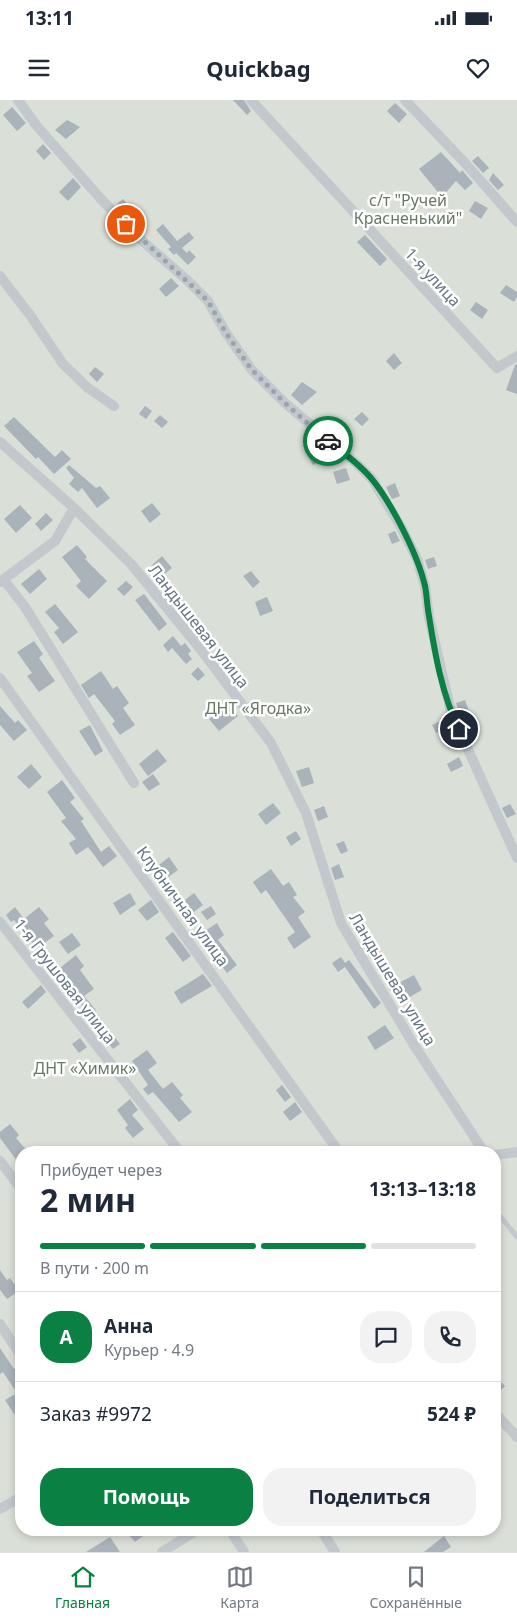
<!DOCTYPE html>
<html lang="ru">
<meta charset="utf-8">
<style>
:root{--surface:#fff;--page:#f2f2f3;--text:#1f2937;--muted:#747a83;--line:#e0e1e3;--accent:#0b8043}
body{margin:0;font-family:"Noto Sans",sans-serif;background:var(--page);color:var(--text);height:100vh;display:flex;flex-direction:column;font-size:19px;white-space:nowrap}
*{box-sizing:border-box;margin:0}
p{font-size:16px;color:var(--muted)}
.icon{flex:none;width:28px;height:28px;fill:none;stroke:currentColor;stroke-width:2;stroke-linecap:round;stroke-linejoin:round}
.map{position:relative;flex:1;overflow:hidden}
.details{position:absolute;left:15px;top:1046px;width:486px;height:390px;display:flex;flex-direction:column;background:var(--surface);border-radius:20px;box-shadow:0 2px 8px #0003}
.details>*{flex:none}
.pin{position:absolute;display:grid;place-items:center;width:42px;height:42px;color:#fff;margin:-21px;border:2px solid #fff;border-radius:50%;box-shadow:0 1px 5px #0007}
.courier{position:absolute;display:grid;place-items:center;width:50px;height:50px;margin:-25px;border:4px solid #0b8043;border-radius:50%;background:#fff;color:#222;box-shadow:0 1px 6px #0007}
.overview em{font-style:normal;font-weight:700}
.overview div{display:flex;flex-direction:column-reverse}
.overview{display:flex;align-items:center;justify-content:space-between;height:85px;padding:0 25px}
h1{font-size:32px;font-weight:700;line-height:38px}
.bar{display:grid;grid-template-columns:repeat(4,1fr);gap:8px 5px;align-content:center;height:60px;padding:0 25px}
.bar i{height:6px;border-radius:4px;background:var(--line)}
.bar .current{background:var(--accent)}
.bar p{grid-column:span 4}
.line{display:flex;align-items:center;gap:12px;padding:0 25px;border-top:1px solid var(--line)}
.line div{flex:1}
.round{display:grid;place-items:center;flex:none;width:52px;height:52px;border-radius:20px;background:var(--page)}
.primary-button{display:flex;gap:10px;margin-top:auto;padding:10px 25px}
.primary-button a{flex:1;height:58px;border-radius:20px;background:var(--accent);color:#fff;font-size:20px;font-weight:700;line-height:58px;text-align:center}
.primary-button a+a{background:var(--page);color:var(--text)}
.status{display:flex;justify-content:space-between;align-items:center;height:35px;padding:0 25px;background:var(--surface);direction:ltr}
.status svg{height:14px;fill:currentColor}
header{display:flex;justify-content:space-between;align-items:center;height:65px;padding:0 25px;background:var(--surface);font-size:22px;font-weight:700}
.dock{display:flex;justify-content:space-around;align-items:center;height:70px;border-top:1px solid var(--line);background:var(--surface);font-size:14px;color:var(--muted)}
.dock a{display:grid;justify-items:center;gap:2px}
.dock .current{color:var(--accent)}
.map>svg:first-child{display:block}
.green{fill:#dadfd7;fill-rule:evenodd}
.building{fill:#aab3b9}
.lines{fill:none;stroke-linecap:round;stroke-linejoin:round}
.service{stroke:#c3c8cc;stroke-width:5}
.minor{stroke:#c3c8cc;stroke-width:10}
.done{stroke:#99a4ac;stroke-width:5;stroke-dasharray:0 9}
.route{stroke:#0b8043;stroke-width:6}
.labels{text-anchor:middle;stroke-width:5;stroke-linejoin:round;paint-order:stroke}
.park-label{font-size:16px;fill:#687a64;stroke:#fff}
.street-label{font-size:16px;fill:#657683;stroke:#fff}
</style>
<div class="status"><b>13:11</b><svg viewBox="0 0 49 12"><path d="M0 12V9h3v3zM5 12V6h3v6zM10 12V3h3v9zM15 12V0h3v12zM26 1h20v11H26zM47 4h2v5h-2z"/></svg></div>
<header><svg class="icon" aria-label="menu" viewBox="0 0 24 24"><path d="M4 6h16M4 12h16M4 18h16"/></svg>Quickbag<svg class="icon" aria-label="heart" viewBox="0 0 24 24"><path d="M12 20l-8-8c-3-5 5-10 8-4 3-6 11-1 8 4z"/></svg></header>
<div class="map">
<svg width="517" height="1452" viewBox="0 0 517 1452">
<rect width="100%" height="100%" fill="#fafaf8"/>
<path class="green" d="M0 0H517V1452H0ZM21 1052H495V1430H21Z"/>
<path class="building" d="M233 0H244L251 11 247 15Z
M395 3 407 14 399 23 387 11Z
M12 7 26 23 17 31 3 15Z
M67 20 80 27 66 39 55 30Z
M43 44 51 53 44 60 36 51Z
M441 52 460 73 462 70 473 83 465 90 456 81 442 97 419 69Z
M478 56 489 68 483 73 472 61Z
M493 73 504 85 498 90 489 80Z
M73 78 81 87 68 101 59 92Z
M123 99 129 106 123 111 117 104Z
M475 101 488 108 481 119 469 111Z
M163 124 177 141 189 132 194 138 182 148 187 153 189 150 196 157 188 165 176 153 174 155 168 149 171 147 156 130Z
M365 135 387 159 380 166 357 142Z
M171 178 179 186 166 197 159 189Z
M506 185 517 192V197L514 202 500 193Z
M476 202 488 210 482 219 470 210Z
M394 253 402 263 394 270 386 261Z
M517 264V294L506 290 515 265Z
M95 267 104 274 97 282 89 274Z
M302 282 317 292 302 305 291 295Z
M145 306 152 311 146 319 139 314Z
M362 312 369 319 362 326 354 319Z
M160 315 168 322 162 328 154 321Z
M14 317 55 357 62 350 71 359 54 374 38 357 36 359 4 326Z
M347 333 353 341 346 346 339 338Z
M314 345 322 360 313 365 305 350Z
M69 365 96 388 100 386 110 398 97 408 82 388 78 392 69 384 74 378 66 368Z
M346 368 350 380 337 384 333 372Z
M395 383 400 396 392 399 386 387Z
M152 403 161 414 150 423 141 411Z
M20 405 32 418 16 433 4 419Z
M46 413 53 420 41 431 35 424Z
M395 431 400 441 392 444 388 434Z
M77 445 87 457 85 459 107 481 89 499 76 486 81 481 62 457Z
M162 456 172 468 162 476 152 465Z
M434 457 437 466 428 469 425 460Z
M39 469 47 479 30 494 21 484Z
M251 471 260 482 253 488 243 476Z
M126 481 133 487 124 496 117 489Z
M144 494 167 524 159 531 135 500Z
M267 497 273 511 260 516 255 502Z
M55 504 78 532 63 544 54 532 59 528 45 512Z
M173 536 181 546 185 543 191 551 188 554 192 559 186 564 172 548 168 552 163 545Z
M34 541 43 554 39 558 55 581 39 592 27 576 32 573 17 552Z
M198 567 205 575 198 581 191 574Z
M101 571 113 589 117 586 129 603 123 608 135 625 120 635 112 624 115 621 94 594 89 598 81 585Z
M465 600 469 611 460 615 456 603Z
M229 604 238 616 219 631 209 619Z
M0 606 15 623 18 620 27 630 14 641 0 625Z
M442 620 446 629 436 633 432 625Z
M90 625 103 651 95 656 79 631Z
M157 649 167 661 148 676 139 664Z
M459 657 463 666 451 672 447 664Z
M31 664 42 677 29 689 17 677Z
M309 667 314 683 302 687 296 671Z
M153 674 160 684 149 691 142 682Z
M62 680 75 698 70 702 84 719 81 721 101 752 109 746 117 756 103 767 88 747 76 755 69 743 76 739 61 721 66 718 47 692Z
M273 703 281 713 266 725 258 714Z
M510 704 516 714 507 718 502 708Z
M324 706 328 717 318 721 314 710Z
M296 731 301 739 291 746 286 737Z
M344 741 348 751 341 754 336 744Z
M169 757 178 770 164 780 155 768Z
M339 764 344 777 335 780 331 768Z
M271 769 283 786 289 782 297 795 293 797 305 812 298 817 311 837 294 849 287 838 295 832 266 790 261 794 253 782Z
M130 793 136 804 120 815 113 803Z
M194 793 203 805 191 814 182 802Z
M151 800 159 812 147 821 138 810Z
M211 806 216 814 207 820 201 812Z
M15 807 24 819 39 807 49 819 44 823 54 836 39 847 35 841 32 843 14 820 11 822 6 815Z
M217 823 224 835 218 840 237 865 227 873 199 835Z
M173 832 191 856 183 862 165 838Z
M72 833 81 845 68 854 59 842Z
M76 855 84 866 80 870 94 889 84 896 96 910 95 911 120 944 113 949 95 926V923L81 908 83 907 70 890 74 887 60 868Z
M341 857 345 863 349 860 381 903 374 909 345 867 338 872 332 863Z
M203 874 212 886 181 904 174 892Z
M414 875 422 890 408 898 404 890 394 896 389 888Z
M41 885 46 892 28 909 22 902Z
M385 925 394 938 375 950 367 937Z
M80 938 87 947 79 953 72 944Z
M147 950 157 963 148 970 163 989 172 982 183 995 180 998 192 1012 179 1022 153 992 148 995 143 989 148 985 132 961Z
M282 985 291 997 285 1002 276 990Z
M130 999 138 1010 132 1015 144 1029 133 1038 125 1028 128 1025 117 1010Z
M295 1002 302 1012 290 1021 283 1012Z
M10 1024 19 1035 16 1038 28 1052H21V1066L0 1038V1032Z
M0 1170 7 1180 10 1178 19 1191 7 1199 0 1190Z
M0 1248 14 1269 18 1267 21 1273V1310L14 1314 5 1300 17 1293 3 1272 0 1274Z
M495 1276 505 1286 495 1296Z
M133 1430H138L143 1436 135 1442 128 1434Z
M444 1436 451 1447 443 1452H424Z
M110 1437 120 1452H86Z"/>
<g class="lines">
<path class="service" d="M495 1110 517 1137"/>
<path class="minor" d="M18 0 36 25 100 98 138 137 188 181 208 201 226 233 252 270 285 303 357 364 372 379 401 427 417 459 425 486 429 517 451 612 517 758
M251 0 497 268 517 256
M405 0 465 63 517 122
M0 176 30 215 63 264 88 288 114 306
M0 342 74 408 132 465 202 551 271 643 306 713 341 823 414 945 484 1052
M4 480 25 507 134 683
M0 482 55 441 74 408
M0 578 339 1052
M0 822 180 1052
M495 1055 517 1052
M0 1061 21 1089
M0 1224 21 1256
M495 1313 517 1337
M0 1409 21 1397
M230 1430 244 1452
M321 1430 335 1452
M162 1452 197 1430"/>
</g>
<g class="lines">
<path class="done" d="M126 124 208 201 226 233 252 270 285 303 328 341"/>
<path class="route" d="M328 341C343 352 359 364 371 378 391 402 418 455 425 486 427 496 427 506 429 516 435 554 442 595 459 629"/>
</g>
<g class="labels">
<g class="park-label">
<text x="408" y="106">с/т "Ручей<tspan x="408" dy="18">Красненький"</tspan></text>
<text x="258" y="614">ДНТ «Ягодка»</text>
<text x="85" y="974">ДНТ «Химик»</text>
</g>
<g class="street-label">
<text transform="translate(433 177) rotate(47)" y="6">1-я улица</text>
<text transform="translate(199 526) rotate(52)" y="6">Ландышевая улица</text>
<text transform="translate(183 806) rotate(54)" y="6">Клубничная улица</text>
<text transform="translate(393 879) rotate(59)" y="6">Ландышевая улица</text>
<text transform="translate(65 881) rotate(52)" y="6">1-я Грушовая улица</text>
</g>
</g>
</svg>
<div class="pin" style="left:126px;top:124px;background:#ea580c"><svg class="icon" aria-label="bag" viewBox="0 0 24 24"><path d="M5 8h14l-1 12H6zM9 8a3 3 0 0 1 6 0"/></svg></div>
<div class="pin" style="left:459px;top:629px;background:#1f2937"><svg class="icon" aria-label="home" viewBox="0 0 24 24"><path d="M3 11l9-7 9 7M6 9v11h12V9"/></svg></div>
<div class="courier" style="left:328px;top:341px"><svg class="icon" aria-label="car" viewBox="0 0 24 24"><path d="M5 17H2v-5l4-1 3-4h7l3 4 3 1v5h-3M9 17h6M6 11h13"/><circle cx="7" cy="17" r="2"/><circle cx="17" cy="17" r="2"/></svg></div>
<section class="details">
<div class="overview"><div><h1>2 мин</h1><p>Прибудет через</p></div><em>13:13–13:18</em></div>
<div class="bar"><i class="current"></i><i class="current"></i><i class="current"></i><i></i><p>В пути · 200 m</p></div>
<div class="line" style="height:90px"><b class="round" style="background:var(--accent);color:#fff">А</b><div><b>Анна</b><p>Курьер · 4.9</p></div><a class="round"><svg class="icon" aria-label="chat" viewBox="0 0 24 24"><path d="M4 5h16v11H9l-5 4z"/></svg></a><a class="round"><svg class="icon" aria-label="phone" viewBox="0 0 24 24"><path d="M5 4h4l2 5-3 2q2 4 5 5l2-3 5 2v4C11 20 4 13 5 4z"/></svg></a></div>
<div class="line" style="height:65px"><div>Заказ #9972</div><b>524 ₽</b></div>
<div class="primary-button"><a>Помощь</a><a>Поделиться</a></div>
</section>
</div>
<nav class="dock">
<a class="current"><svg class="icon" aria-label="home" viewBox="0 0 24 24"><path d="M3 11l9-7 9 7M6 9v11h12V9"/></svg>Главная</a>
<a><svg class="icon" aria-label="map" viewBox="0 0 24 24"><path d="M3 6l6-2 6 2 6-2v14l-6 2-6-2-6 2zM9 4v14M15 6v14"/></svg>Карта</a>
<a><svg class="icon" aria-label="saved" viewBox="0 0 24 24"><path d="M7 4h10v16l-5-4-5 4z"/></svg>Сохранённые</a>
</nav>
